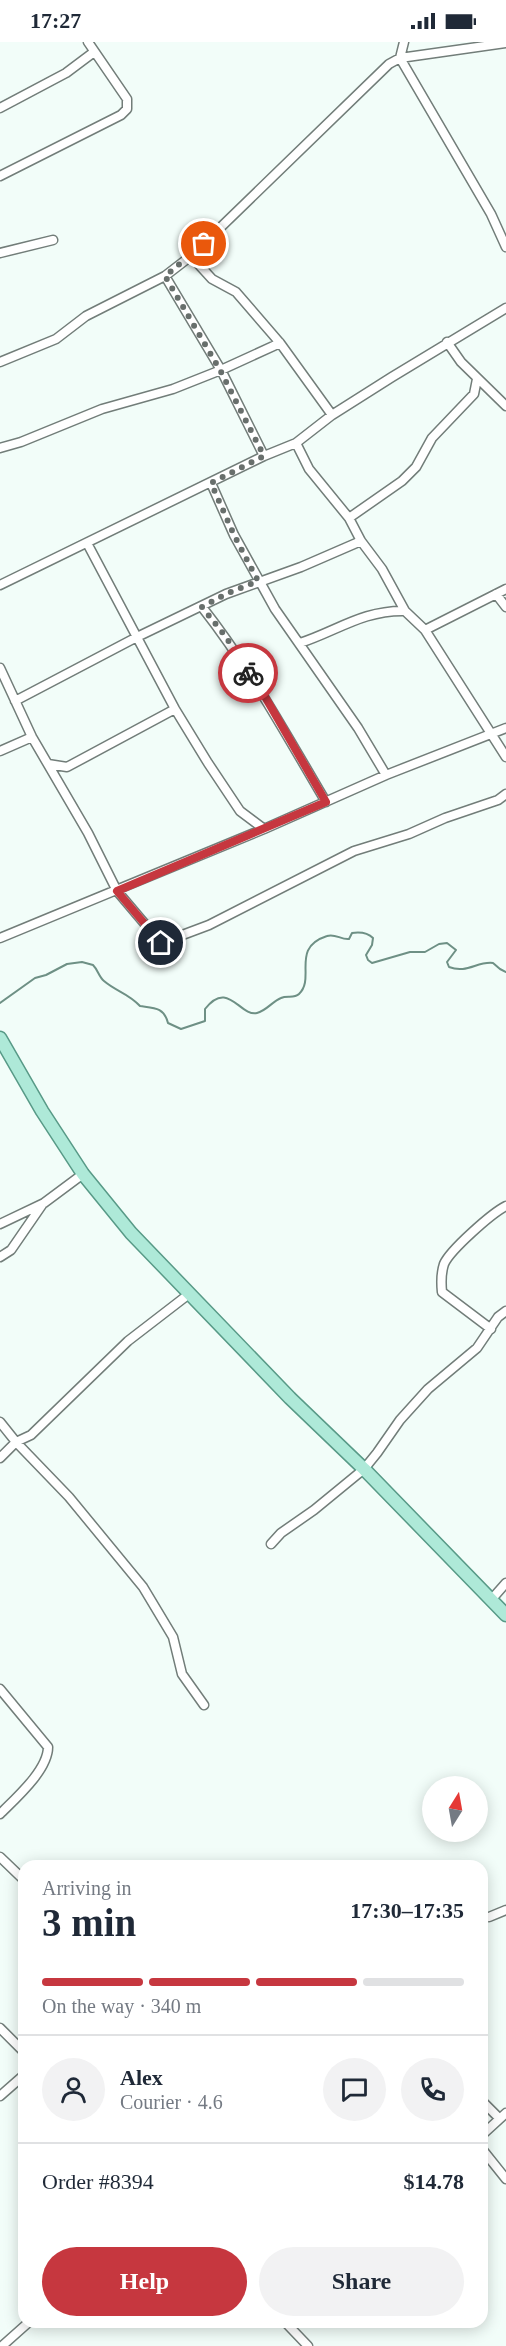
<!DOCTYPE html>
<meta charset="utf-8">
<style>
:root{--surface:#fff;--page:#f2f2f3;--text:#1f2937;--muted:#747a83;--line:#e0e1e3;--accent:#c6373f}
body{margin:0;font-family:Georgia,serif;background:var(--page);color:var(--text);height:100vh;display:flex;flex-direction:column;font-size:22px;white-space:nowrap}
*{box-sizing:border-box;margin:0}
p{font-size:20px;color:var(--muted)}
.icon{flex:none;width:33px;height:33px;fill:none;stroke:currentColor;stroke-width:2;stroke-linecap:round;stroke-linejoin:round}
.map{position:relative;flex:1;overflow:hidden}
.drawer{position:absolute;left:18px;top:1818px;width:470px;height:468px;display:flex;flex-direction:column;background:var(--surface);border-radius:18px;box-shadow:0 3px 15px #0003}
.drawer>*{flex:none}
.needle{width:39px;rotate:11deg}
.tools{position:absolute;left:422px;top:1734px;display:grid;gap:12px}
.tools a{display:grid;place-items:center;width:66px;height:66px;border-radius:50%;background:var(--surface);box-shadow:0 3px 15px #0003;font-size:30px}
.pin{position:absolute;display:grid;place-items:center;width:51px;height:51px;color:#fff;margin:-26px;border:3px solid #fff;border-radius:50%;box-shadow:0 2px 6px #0007}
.courier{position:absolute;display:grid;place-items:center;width:60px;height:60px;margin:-30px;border:4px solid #c6373f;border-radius:50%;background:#fff;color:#222;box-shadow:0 2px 8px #0007}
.headline em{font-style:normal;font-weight:700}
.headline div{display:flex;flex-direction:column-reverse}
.headline{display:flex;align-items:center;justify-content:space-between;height:102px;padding:0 24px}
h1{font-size:39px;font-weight:700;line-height:45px}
.bar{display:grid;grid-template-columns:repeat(4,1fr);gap:9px 6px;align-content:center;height:72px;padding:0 24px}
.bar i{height:8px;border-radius:4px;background:var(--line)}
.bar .on{background:var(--accent)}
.bar p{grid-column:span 4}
.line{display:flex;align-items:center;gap:15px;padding:0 24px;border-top:2px solid var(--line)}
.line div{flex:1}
.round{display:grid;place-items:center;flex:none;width:63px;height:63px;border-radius:32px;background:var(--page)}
.primary-button{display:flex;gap:12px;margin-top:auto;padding:12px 24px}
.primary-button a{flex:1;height:69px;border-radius:36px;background:var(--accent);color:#fff;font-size:24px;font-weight:700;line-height:69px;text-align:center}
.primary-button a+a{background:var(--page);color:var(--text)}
.status{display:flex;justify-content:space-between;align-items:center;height:42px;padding:0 30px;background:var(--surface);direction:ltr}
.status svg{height:16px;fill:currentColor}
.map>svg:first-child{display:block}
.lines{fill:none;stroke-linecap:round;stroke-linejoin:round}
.stream{stroke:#6e9085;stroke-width:2}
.street-casing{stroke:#727d79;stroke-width:11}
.primary-casing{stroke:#589a87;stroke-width:15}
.street{stroke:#fff;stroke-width:8}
.primary{stroke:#aee9d8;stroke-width:12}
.done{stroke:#686f6c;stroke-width:6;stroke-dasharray:0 10.8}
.route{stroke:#c6373f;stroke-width:8}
</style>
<div class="status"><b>17:27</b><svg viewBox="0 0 49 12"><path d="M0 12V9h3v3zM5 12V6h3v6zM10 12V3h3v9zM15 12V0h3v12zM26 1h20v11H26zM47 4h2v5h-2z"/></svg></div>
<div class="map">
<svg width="506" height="2304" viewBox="0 0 506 2304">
<rect width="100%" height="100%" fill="#f2fdf9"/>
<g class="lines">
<path class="stream" d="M0 961 35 936 46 933 67 922 82 920 93 923C98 928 99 935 104 939 117 950 128 951 140 964 154 966 164 965 168 981L181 987 205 979V967C228 937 240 975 257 971 266 969 273 959 281 956 287 953 294 957 299 952 316 936 290 906 327 894 335 891 341 898 349 897L352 891C359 890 367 890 373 896L372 903 366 913 368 918 372 921 410 910H425L439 902 447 901 456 908 447 920 449 925C467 932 477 919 493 921L500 927 506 930"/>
<g class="street-casing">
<path id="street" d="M404 0 400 16 491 172 506 205
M0 66 66 31 94 10
M0 134 121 73 127 67V57L88 0
M0 211 53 198
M191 214 212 237 236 250 280 301 332 373
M165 234 221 328 264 414
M447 300 461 320 506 364
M0 320 56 297 86 274 165 234 191 214 389 22 400 16 506 1
M296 401 309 427 349 476 361 499 382 527 405 569 425 588 506 715
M0 406 21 400 102 367 173 347 221 328 280 301
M211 441 234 493 275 567 358 686 386 733
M349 476 402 439 416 425 432 396 474 352 477 337
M87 501 175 667 208 721 240 769 264 787
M0 543 264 414 296 401 332 373 392 335 506 266
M496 552 506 565
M202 565C250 626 287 694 326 760
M425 588 506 547
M300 601C337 589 363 568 405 569
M0 626 32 695 88 791 117 849 161 901 209 883 354 809 409 792 445 776 498 758 506 752
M15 659 137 595 226 552 301 525 361 499
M0 709 32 695
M48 722 67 725 175 667
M0 896 264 787 386 733 506 686
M0 1182 44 1161 83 1132
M0 1215 11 1208 42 1163
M491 1287 442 1250C441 1240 441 1231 444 1222 450 1208 492 1171 506 1164
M0 1380 16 1400 69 1455 143 1545 173 1595 182 1632 204 1663
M0 1416 16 1400 31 1393 128 1299 189 1252
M271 1502 281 1491 314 1468 364 1427 377 1411 400 1378 428 1347 477 1306 498 1275 506 1269
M491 1558 506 1541
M0 1647 48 1705C48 1728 16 1756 0 1772
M0 1815 24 1838
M489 1875 506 1868
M0 1986 24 2010
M0 2054 24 2033
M482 2059 499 2076
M482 2093 506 2071
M482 2107 506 2137
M285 2280 308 2304
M2 2304 29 2280"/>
</g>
<g class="primary-casing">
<path id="primary" d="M0 996 42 1069 83 1132 131 1191 290 1356 364 1427 506 1573"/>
</g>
<use href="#street" class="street"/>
<use href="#primary" class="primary"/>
</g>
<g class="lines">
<path class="done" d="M204 202 165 234 220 328 264 414 211 441 234 493 258 539 226 552 202 565 226 595 248 631"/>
<path class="route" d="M161 901 117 849 326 760 264 653 248 631"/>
</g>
</svg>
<div class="tools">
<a><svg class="needle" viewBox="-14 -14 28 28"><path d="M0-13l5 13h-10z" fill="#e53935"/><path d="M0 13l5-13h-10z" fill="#747a83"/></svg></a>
</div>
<div class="pin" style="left:204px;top:202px;background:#ea580c"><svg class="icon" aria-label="bag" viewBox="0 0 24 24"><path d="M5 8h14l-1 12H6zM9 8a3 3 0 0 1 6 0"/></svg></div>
<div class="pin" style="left:161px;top:901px;background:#1f2937"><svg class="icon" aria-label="home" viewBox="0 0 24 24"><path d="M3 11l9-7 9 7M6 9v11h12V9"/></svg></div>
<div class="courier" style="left:248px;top:631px"><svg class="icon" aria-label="bike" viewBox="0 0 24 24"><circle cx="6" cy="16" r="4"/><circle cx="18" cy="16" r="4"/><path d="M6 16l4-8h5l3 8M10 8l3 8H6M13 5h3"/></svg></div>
<section class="drawer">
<div class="headline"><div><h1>3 min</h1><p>Arriving in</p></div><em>17:30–17:35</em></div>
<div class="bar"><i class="on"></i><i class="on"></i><i class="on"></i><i></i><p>On the way · 340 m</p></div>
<div class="line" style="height:108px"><a class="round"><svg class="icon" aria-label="person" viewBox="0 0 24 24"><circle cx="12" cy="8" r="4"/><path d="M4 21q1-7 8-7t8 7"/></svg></a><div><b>Alex</b><p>Courier · 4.6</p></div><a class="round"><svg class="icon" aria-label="chat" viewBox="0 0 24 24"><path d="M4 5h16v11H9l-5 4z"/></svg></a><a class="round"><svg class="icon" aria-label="phone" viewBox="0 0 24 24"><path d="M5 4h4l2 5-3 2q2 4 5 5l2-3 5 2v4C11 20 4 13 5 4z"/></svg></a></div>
<div class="line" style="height:78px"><div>Order #8394</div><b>$14.78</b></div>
<div class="primary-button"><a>Help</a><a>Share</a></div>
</section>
</div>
